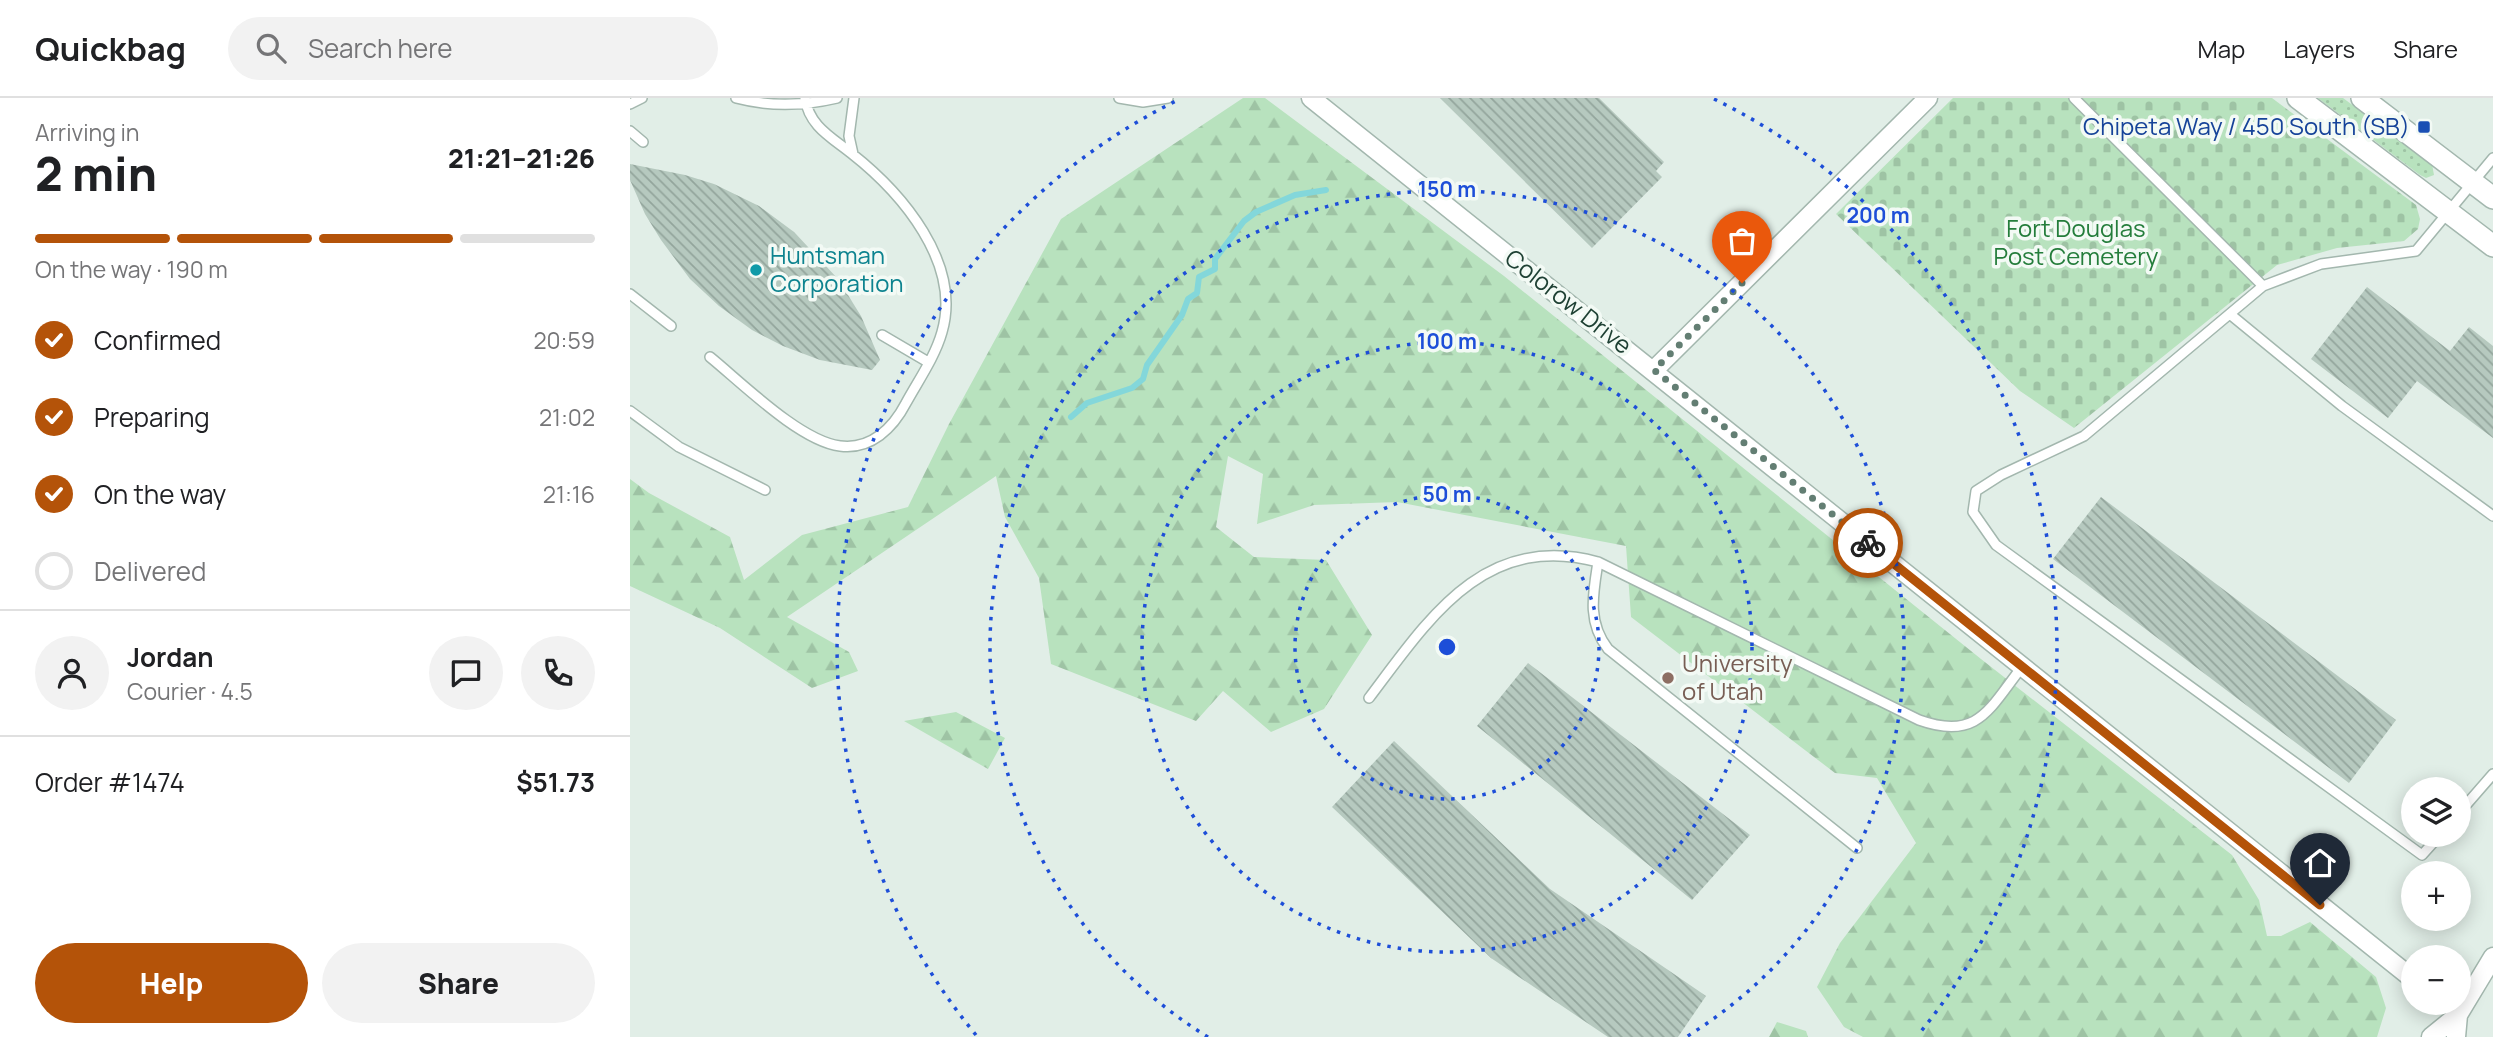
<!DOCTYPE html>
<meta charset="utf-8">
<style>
:root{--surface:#fff;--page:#f2f2f2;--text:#202124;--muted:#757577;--line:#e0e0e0;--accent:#b45309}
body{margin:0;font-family:Manrope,sans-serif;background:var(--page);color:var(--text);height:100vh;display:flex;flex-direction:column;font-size:26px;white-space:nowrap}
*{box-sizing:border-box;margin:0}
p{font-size:23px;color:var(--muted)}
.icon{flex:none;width:38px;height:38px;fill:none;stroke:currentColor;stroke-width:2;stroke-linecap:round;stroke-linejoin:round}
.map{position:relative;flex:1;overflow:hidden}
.sheet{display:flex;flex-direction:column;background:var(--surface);width:630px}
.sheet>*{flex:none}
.tools{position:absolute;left:1771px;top:679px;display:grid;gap:14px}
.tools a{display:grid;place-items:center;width:70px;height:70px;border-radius:50%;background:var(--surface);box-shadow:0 4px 18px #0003;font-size:35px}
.pin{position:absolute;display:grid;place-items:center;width:60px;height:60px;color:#fff;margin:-72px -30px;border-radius:50% 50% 50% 0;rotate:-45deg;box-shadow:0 0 7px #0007}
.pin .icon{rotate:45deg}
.courier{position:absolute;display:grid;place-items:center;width:70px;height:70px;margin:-35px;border:5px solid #b45309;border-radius:50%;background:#fff;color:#222;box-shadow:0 2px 9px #0007}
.overview em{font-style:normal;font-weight:800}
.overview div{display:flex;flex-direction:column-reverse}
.overview{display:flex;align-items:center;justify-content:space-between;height:119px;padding:0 35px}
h1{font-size:46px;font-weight:800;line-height:52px}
.bar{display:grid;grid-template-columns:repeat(4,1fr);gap:10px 7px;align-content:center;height:84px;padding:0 35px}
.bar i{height:9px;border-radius:5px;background:var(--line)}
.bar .active{background:var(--accent)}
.bar p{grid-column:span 4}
.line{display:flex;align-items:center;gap:18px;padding:0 35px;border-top:2px solid var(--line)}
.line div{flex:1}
.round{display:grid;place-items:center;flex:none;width:74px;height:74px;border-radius:37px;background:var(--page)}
ol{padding:0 35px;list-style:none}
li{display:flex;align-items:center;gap:21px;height:77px}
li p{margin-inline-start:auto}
li .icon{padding:7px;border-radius:50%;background:var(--accent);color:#fff;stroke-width:4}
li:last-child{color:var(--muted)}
li i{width:38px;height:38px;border:4px solid var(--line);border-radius:50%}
.button{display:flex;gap:14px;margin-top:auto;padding:14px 35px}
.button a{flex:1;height:80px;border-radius:42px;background:var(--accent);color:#fff;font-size:28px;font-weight:800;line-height:80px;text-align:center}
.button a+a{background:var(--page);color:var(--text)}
header{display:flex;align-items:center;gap:42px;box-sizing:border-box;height:98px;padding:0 35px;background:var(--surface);border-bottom:2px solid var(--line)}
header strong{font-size:33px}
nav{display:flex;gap:38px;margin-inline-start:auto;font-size:24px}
.search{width:490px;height:63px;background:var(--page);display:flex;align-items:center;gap:18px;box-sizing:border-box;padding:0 24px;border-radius:38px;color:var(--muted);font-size:26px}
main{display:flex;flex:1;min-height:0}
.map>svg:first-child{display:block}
.grass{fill:url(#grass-dots)}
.forest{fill:url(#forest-firs)}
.cemetery{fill:url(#cemetery-stones)}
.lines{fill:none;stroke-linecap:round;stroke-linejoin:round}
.stream{stroke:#83d7da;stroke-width:6}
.building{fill:url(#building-back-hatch)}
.service-casing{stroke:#a3b7ae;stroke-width:12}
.minor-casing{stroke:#a3b7ae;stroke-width:21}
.tertiary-casing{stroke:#a3b7ae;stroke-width:24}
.service{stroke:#fff;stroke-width:9}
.minor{stroke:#fff;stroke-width:18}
.tertiary{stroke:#fff;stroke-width:21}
.done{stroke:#637e73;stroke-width:7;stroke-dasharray:0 12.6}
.route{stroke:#b45309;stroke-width:9}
.ring{fill:none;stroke:#1d4ed8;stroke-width:3.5;stroke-dasharray:3.5 7}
.transit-dot{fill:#1a4fb4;stroke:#f3faf5;stroke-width:2.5}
.culture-dot{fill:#0f9aa8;stroke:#f3faf5;stroke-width:2.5}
.education-dot{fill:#8d6e63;stroke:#f3faf5;stroke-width:2.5}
.labels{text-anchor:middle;stroke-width:7;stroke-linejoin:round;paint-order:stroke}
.transit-label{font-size:24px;fill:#164399;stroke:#f3faf5;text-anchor:end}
.park-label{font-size:24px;fill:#247d3b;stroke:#f3faf5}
.culture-label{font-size:24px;fill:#0d838f;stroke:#f3faf5;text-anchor:start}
.street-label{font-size:24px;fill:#1f4134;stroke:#f3faf5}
.education-label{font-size:24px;fill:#785e54;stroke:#f3faf5;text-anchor:start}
.centre{fill:#1d4ed8;stroke:#f3faf5;stroke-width:3.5}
.ring-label{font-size:21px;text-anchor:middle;font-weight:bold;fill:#1d4ed8;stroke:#f3faf5;stroke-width:7;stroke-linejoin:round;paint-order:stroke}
</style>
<header>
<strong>Quickbag</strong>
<div class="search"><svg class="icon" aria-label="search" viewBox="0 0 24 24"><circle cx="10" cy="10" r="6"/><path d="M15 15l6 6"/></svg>Search here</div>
<nav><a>Map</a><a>Layers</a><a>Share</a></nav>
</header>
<main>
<section class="sheet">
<div class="overview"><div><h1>2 min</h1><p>Arriving in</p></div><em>21:21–21:26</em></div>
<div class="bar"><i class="active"></i><i class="active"></i><i class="active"></i><i></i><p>On the way · 190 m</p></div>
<ol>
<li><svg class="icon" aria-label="check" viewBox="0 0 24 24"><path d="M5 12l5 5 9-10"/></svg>Confirmed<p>20:59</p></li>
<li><svg class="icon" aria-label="check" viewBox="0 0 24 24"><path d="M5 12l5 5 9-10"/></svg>Preparing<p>21:02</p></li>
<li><svg class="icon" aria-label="check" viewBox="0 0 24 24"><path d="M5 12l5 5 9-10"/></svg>On the way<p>21:16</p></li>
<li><i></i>Delivered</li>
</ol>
<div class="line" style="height:126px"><a class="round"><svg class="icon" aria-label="person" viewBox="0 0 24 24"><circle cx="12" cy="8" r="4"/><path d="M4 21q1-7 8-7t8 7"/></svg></a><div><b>Jordan</b><p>Courier · 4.5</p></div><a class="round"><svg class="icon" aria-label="chat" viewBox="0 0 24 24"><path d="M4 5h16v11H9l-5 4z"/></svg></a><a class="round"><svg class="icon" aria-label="phone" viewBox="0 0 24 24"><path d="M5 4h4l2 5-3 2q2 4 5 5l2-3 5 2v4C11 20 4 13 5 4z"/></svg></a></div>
<div class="line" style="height:91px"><div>Order #1474</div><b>$51.73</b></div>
<div class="button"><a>Help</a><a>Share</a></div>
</section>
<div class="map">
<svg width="1863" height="939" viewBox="0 0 1863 939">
<defs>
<pattern id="grass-dots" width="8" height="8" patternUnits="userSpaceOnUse" patternTransform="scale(1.75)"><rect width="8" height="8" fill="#b8e2be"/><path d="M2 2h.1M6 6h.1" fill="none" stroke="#9ec3a4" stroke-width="1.8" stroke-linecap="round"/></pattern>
<pattern id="forest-firs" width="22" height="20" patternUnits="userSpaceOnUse" patternTransform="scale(1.75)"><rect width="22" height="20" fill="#b8e2be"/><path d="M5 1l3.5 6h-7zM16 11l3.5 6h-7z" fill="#9ec3a4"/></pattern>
<pattern id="cemetery-stones" width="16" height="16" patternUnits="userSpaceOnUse" patternTransform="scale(1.75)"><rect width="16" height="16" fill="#b8e2be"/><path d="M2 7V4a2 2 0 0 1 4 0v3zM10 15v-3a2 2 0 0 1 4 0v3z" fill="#9ec3a4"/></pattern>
<pattern id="building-back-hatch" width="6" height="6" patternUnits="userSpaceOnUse" patternTransform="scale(1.75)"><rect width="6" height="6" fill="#b6c9bf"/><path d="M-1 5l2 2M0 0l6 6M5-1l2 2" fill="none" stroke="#93a59c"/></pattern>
</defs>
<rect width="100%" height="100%" fill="#e1eee7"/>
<path class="grass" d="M1688 0H1713L1802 66 1804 77 1796 80 1790 77Z"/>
<path class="forest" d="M613 0H635L874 178 1351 561 1602 757 1629 802 1637 838H1651L1680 824 1746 879 1756 910 1747 939H1233L1214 929 1187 889 1210 845 1286 745 1247 680 1205 675 1001 519 996 448 767 404 684 407 627 426 633 376 598 358 586 429 624 459 696 462 742 537 694 611 641 634 593 593 566 623 421 566 409 480 375 419 366 378 157 519 219 554 228 573 182 590 90 530 0 488V381L19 395 100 439 114 482 172 437 278 409 319 326 431 121Z
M326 614 375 640 358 671 274 623Z
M1147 924 1176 933 1178 939H1139Z"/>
<path class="cemetery" d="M1323 0H1642L1786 107 1790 121 1788 131 1774 143 1707 150 1647 167 1444 330 1390 293 1206 116Z"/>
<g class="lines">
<path class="stream" d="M441 319 457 305 502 290 513 281 517 267 552 217 558 201 567 195 569 179 585 171V161L614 123 626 114 665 97 696 92"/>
</g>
<path class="building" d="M810 0H969L1034 64 1026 73 1032 79 962 150Z
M0 66 55 77 84 86 129 108 164 134 208 181 231 218 250 262 242 272 190 262 153 248 122 232 89 208 60 181 31 142 15 116 0 82Z
M1737 189 1820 253 1839 229 1863 248V340L1787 283 1758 320 1681 261Z
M1471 399 1766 622 1719 685 1423 461Z
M898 565 1120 737 1062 802 847 628Z
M764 643 920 791 1076 898 1048 939H978L861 860 702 709Z"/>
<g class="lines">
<g class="service-casing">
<path id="service" d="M106 0C140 9 173 8 207 0
M489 0 513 4 538 0
M1444 0 1633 188
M0 6 12 0
M0 33 13 44
M223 56 219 38 224 0
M0 196 41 228
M1601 217 1712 308 1863 418
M252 237 298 264
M80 259C112 285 170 343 210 348 241 352 263 330 276 305 288 283 305 259 312 234 332 165 272 95 221 55 201 39 179 28 175 0
M0 313 49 349 135 392
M968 464C963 496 957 524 978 551L1227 750
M739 600C798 522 854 433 968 464L1289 622C1348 643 1359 611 1392 569
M1829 715 1863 676
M1810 737 1792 757 1366 447 1343 414 1346 393 1371 377 1454 338 1633 188 1691 166 1786 153 1863 60"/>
</g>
<g class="minor-casing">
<path id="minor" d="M681 0 1783 881
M1024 272 1298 0
M1801 939 1828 917 1863 859
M1826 939 1828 917"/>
</g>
<g class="tertiary-casing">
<path id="tertiary" d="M1668 0 1863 148
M1732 0 1863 100"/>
</g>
<use href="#service" class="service"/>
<use href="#minor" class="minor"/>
<use href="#tertiary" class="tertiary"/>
</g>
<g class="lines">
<path class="done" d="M1112 185 1024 272 1238 445"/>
<path class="route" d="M1238 445 1690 807"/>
</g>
<g class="ring">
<circle cx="817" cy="549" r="152"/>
<circle cx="817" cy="549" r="305"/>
<path d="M578 939A457 457 0 1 1 1056 939"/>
<path d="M346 937A610 610 0 0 1 550 1M1084 1A610 610 0 0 1 1288 937"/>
</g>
<rect class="transit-dot" x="1787" y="22" width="14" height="14" rx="3.5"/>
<circle class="culture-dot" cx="126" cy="172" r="7"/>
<circle class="education-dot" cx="1038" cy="580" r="7"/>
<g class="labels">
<g class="transit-label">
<text x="1780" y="37">Chipeta Way / 450 South (SB)</text>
</g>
<g class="park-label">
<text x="1446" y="139">Fort Douglas<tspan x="1446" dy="28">Post Cemetery</tspan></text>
</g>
<g class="culture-label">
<text x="140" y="166">Huntsman<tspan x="140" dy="28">Corporation</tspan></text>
</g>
<g class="street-label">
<text transform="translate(938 204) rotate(38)" y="8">Colorow Drive</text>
</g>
<g class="education-label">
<text x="1052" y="574">University<tspan x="1052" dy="28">of Utah</tspan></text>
</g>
</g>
<circle cx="817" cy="549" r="10" class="centre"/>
<g class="ring-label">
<text x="817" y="99">150 m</text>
<text x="1248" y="125">200 m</text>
<text x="817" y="251">100 m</text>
<text x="817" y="404">50 m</text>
</g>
</svg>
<div class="tools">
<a><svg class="icon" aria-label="layers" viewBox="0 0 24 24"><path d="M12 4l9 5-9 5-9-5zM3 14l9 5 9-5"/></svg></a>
<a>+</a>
<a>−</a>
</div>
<div class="pin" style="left:1112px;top:185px;background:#ea580c"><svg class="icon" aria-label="bag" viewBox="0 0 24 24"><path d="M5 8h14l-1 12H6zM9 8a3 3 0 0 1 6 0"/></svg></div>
<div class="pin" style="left:1690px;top:807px;background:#1f2937"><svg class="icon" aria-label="home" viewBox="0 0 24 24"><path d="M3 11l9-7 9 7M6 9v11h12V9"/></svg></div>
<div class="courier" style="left:1238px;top:445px"><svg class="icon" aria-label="bike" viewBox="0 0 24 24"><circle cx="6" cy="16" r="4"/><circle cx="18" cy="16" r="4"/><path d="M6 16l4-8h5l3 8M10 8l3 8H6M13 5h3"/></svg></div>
</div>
</main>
